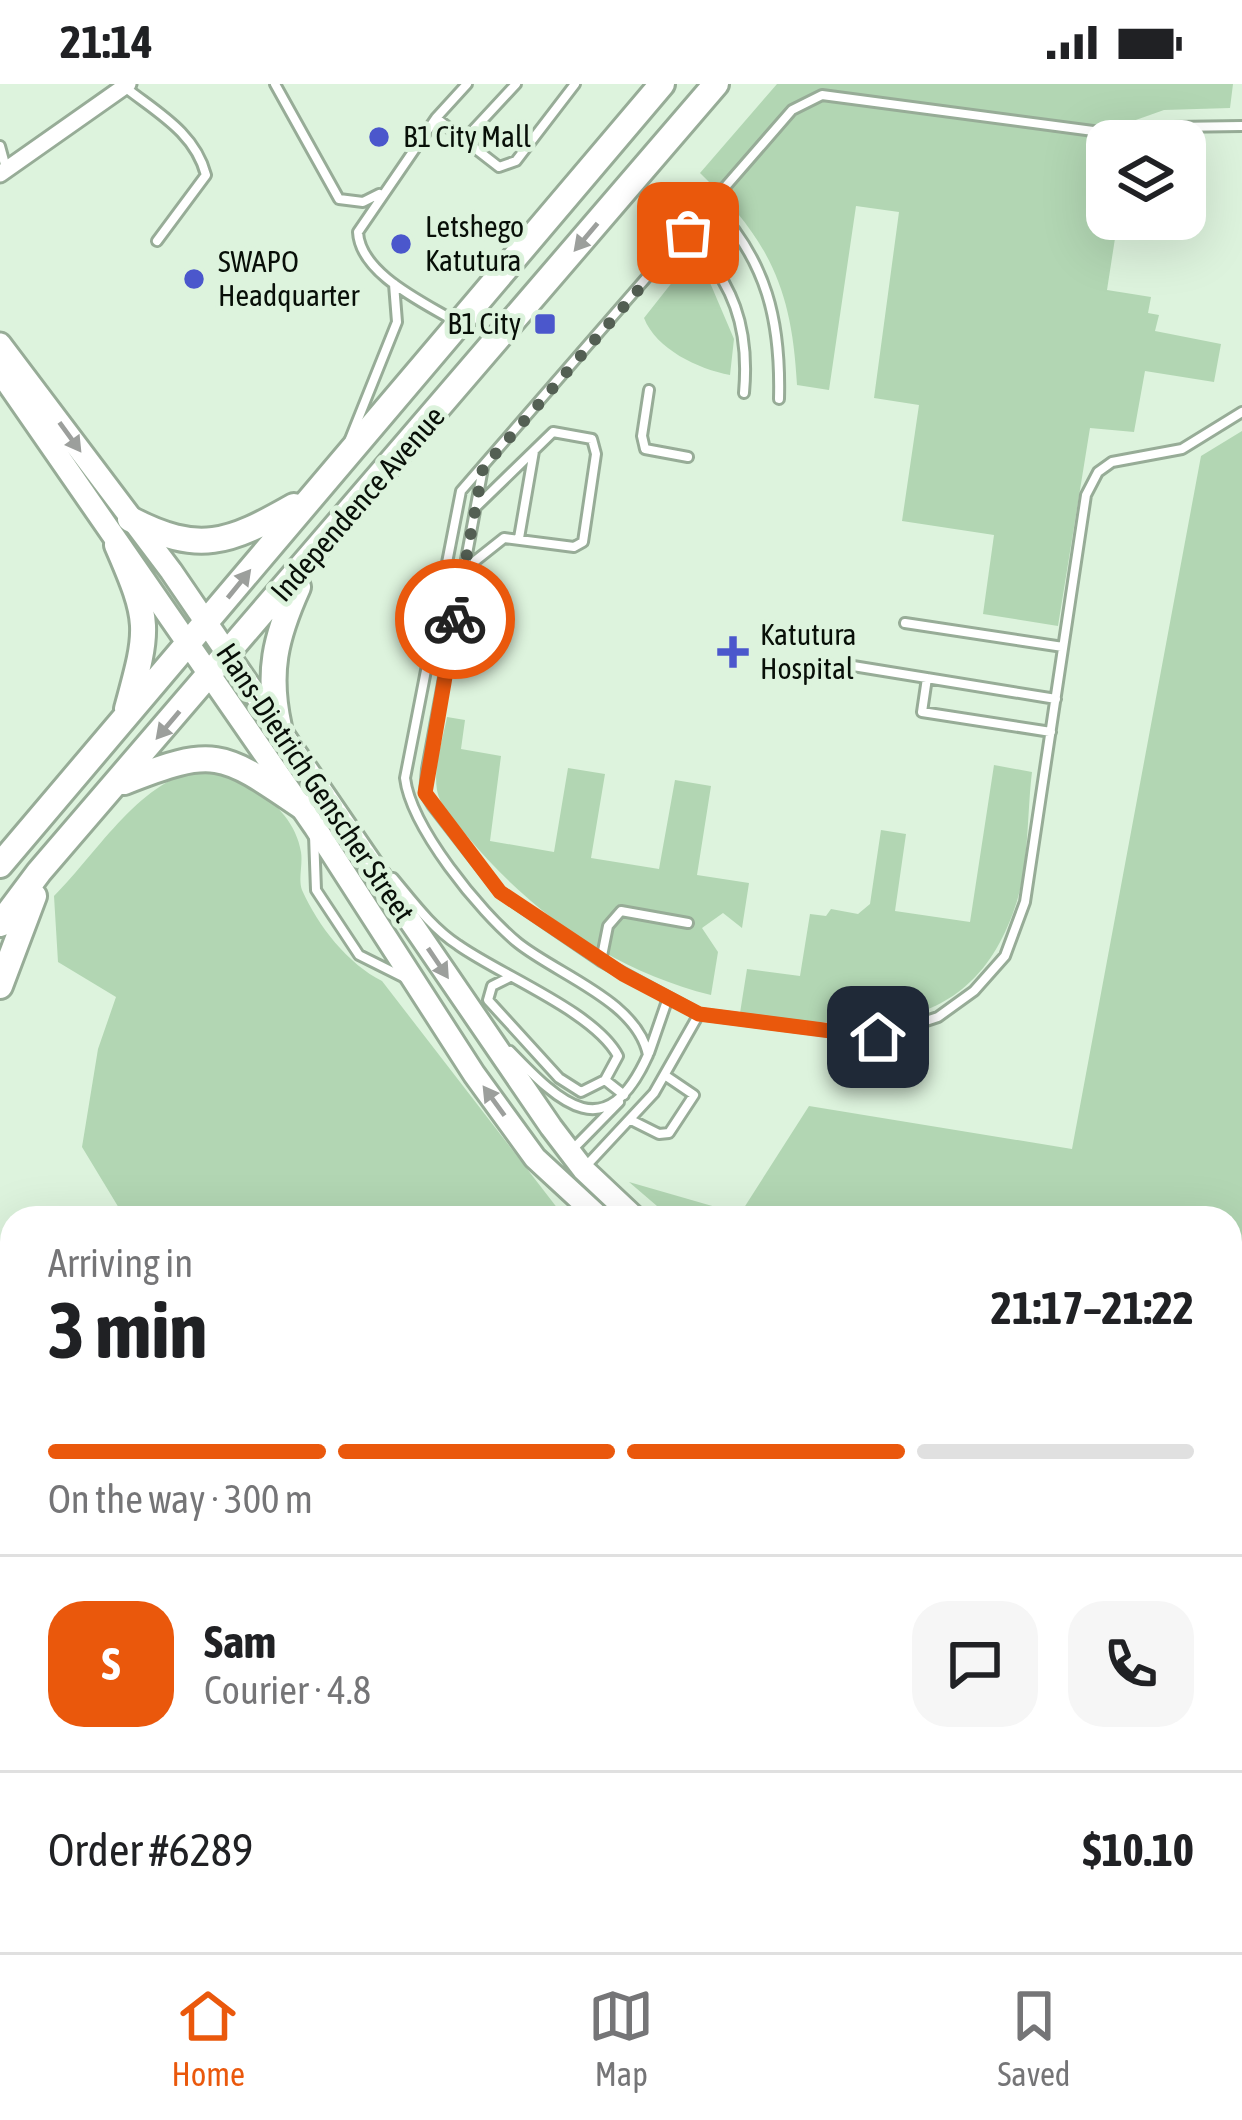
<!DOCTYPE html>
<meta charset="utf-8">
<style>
:root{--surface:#fff;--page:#f6f6f6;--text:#202124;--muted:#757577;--line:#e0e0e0;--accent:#ea580c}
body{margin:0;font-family:"Asap Condensed",sans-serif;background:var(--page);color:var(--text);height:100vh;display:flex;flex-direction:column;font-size:45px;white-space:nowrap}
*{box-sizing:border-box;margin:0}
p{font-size:39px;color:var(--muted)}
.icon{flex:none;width:66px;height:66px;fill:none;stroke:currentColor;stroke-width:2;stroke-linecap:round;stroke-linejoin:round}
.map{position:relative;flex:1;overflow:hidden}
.sheet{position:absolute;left:0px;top:1122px;width:1242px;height:747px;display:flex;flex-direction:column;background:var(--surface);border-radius:36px 36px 0 0;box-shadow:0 12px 48px #0002}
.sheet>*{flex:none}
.fabs{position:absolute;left:1086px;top:36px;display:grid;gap:24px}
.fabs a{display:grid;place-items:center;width:120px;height:120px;border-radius:24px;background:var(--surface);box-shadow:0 12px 48px #0002;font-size:60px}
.pin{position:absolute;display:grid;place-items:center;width:102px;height:102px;color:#fff;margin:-51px;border-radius:24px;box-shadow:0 6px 18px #0006}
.courier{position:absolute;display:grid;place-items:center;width:120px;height:120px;margin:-60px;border:9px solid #ea580c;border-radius:50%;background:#fff;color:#222;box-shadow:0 3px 15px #0007}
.overview em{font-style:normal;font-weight:700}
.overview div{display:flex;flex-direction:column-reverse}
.overview{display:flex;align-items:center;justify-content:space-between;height:204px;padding:0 48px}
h1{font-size:78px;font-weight:700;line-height:90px}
.bar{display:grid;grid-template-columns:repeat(4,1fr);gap:18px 12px;align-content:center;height:144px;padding:0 48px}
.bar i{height:15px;border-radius:9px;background:var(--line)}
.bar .selected{background:var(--accent)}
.bar p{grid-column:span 4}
.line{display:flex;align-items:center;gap:30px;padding:0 48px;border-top:3px solid var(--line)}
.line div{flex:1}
.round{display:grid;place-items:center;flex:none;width:126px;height:126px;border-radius:36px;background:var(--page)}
.status{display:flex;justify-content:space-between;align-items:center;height:84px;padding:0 60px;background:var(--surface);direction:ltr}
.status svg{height:33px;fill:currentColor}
.menu{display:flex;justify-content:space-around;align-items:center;height:168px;border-top:3px solid var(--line);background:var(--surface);font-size:33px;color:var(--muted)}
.menu a{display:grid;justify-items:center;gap:6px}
.menu .selected{color:var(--accent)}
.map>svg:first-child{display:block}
.green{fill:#b2d6b3}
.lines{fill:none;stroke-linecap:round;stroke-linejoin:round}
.lane-casing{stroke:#97ac97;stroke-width:14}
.street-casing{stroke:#97ac97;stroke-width:21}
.secondary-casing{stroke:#97ac97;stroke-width:27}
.primary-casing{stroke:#97ac97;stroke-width:30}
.lane{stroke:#fff;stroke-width:8}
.street{stroke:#fff;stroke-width:15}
.secondary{stroke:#fff;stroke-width:21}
.primary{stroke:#fff;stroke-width:24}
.oneway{fill:#9c9f9c}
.done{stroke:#535f53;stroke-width:12;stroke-dasharray:0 21.6}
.route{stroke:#ea580c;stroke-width:15}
.poi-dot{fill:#4b57cc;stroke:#ddf3dd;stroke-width:4.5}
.labels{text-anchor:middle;stroke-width:10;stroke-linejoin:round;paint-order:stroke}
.poi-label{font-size:30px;fill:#080f08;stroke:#ddf3dd;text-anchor:start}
.street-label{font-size:30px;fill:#080f08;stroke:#ddf3dd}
</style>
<div class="status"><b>21:14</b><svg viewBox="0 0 49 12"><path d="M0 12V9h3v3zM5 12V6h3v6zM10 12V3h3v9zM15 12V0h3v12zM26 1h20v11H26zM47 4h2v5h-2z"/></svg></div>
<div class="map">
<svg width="1242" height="1868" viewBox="0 0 1242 1868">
<rect width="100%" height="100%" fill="#ddf3dd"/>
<path class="green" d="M777 0H1233L1230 24 1164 26 1133 37 1129 57H1107V135H1118L1107 206 1151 213 1148 229 1159 231 1155 247 1221 260 1214 298 1145 287 1134 348 1090 344 1058 542 983 530 994 451 902 437 919 321 874 314 899 128 856 122 829 306 797 301C792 204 769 156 700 89Z
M696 180 705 187 734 255 730 291C698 285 656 265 644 234L685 182Z
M1242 347V1238L1230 1242V1134H671L629 1098 740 1130 809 1022 1072 1065 1201 372Z
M447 633 465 636 461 665 501 672 490 757 554 768 568 684 605 690 591 774 659 785 675 696 711 702 697 791 749 799 742 844 723 829 702 844 718 868 711 911C613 886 531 829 467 752 456 738 440 724 437 706 433 683 443 655 447 633Z
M994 681 1032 688C1027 729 1029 778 1017 817 973 958 859 946 740 929L747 885 800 892 810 830 826 832 831 825 858 830 870 820 881 746 906 750 895 827 970 838Z
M207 684C246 694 294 724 301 768 303 781 298 795 302 806 318 842 348 880 382 897L565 1134H125L82 1063 98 965 116 913 58 878 54 812C99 767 141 693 207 684Z
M0 1521 12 1522V1857H916L923 1868H0Z"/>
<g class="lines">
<g class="lane-casing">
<path id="lane" d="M275 0 339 115 363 118 379 110
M126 4C158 29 195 49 206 91L157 157
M436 34 499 83 516 77 575 0
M464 56 516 0
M0 62 6 84
M712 119C767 177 781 237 779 315
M688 149C733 199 750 242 744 309
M456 238C425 219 360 190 358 148L436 34 467 0
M649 306 642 352 645 365 688 373
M350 355 397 238 394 200
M483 384 427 685 425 709 433 722 500 808 601 877 699 930 878 953 938 933 974 907 1005 872 1025 818 1086 411 1098 388 1112 378 1182 365 1242 328
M519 454 534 367
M475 477 504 454 574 463 583 458 596 370 592 355 553 348 477 422
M905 539 1063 563
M853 582 1056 615
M927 594 922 628 1051 648
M314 751 316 806 359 871 403 893
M393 794C413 818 432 844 458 861 500 891 595 928 618 972L605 996 581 1008 559 994 488 916 492 902 510 893
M601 877 608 842 621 827 688 839
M510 967C561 1020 606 1064 648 971 637 917 558 891 518 859 479 827 411 743 405 694L461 407 792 26 822 11 1131 52 1173 43 1242 42
M649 969 668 914
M605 996 624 1011
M631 1036 659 1050 669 1049 694 1011 666 992
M571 1067 619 1018
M586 1082 654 1009 699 930
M0 1354 12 1356
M1230 1669 1242 1673"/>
</g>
<g class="street-casing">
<path id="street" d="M0 90 128 0
M1230 1451 1242 1435
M1230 1714 1242 1717
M1230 1793 1242 1762
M1230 1848 1242 1851
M972 1868 973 1857"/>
</g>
<g class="secondary-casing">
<path id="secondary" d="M0 260 171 487 551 1043 583 1085 635 1134
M0 288 315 743 474 990 535 1074 600 1134
M1230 1257 1242 1254"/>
</g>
<g class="primary-casing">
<path id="primary" d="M130 435C199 471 229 459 294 422
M117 461C151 539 149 544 127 625
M279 643C267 589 275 554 298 503
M124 698C215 662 222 668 301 722
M0 781 662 0
M0 840 39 788 716 0
M0 902 34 812"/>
</g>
<use href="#lane" class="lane"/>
<use href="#street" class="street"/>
<use href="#secondary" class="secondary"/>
<use href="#primary" class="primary"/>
</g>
<defs><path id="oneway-solid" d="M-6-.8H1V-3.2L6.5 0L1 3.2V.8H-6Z" transform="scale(3)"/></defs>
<g class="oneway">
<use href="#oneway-solid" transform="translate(586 153) rotate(130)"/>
<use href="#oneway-solid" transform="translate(70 353) rotate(54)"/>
<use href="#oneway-solid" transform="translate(239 500) rotate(-51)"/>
<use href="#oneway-solid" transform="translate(168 641) rotate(130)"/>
<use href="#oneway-solid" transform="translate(438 879) rotate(56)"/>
<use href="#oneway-solid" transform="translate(494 1017) rotate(-126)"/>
</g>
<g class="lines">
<path class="done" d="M455 535 483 384 688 149"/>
<path class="route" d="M455 535 425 709 500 808 623 890 699 930 878 953"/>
</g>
<g class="poi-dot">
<circle cx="379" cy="53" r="12"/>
<circle cx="401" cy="160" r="12"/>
<circle cx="194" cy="195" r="12"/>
<rect x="533" y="228" width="24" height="24" rx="6"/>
<path d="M727 550h12v12h12v12h-12v12h-12v-12h-12v-12h12z"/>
</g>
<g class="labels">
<g class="poi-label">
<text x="403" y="63">B1 City Mall</text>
<text x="425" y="153">Letshego<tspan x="425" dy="34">Katutura</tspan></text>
<text x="218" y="188">SWAPO<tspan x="218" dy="34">Headquarter</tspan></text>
<text x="521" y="250" text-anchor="end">B1 City</text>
<text x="760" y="561">Katutura<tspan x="760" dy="34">Hospital</tspan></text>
</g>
<g class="street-label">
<text transform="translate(358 420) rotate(-49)" y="10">Independence Avenue</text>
<text transform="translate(315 699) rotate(56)" y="10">Hans-Dietrich Genscher Street</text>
</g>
</g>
</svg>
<div class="fabs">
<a><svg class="icon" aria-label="layers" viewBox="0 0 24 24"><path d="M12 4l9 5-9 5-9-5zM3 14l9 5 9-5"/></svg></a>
</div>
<div class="pin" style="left:688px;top:149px;background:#ea580c"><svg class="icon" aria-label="bag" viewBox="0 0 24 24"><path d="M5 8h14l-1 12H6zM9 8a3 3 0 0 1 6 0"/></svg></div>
<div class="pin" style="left:878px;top:953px;background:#1f2937"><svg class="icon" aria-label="home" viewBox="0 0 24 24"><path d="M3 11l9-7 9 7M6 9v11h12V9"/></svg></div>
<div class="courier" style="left:455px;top:535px"><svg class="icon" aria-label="bike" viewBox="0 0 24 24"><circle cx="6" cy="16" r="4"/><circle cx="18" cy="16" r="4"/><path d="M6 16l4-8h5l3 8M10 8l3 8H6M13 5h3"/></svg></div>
<section class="sheet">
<div class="overview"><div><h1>3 min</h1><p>Arriving in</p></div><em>21:17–21:22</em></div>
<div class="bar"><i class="selected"></i><i class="selected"></i><i class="selected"></i><i></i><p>On the way · 300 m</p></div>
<div class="line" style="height:216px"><b class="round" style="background:var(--accent);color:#fff">S</b><div><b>Sam</b><p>Courier · 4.8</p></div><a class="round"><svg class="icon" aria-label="chat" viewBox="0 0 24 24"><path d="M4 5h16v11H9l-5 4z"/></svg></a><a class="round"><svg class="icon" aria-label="phone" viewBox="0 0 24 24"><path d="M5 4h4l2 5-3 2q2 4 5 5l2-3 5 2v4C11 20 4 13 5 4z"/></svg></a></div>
<div class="line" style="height:156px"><div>Order #6289</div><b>$10.10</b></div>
</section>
</div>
<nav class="menu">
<a class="selected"><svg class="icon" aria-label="home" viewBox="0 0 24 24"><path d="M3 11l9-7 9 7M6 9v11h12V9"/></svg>Home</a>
<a><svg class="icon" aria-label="map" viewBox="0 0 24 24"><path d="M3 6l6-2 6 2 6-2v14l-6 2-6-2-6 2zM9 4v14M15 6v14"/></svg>Map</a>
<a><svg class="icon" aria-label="saved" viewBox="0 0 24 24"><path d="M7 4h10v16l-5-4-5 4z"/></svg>Saved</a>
</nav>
